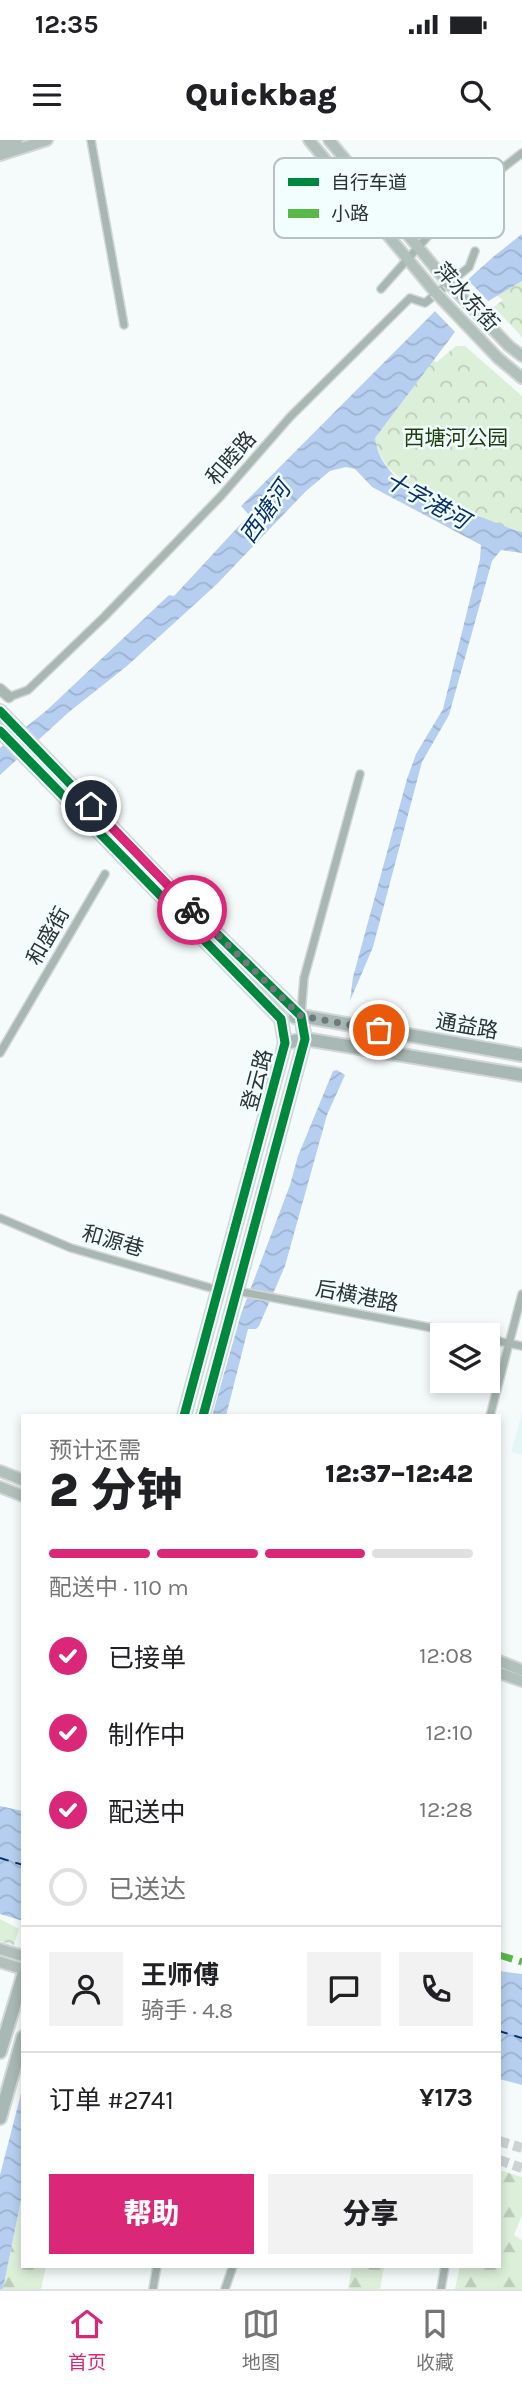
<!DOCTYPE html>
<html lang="zh">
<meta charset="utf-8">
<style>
:root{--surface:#fff;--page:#f2f2f2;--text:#202124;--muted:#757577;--line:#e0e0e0;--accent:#db2777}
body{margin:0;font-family:Karla,"Noto Sans SC",sans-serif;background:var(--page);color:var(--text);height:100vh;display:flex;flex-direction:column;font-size:26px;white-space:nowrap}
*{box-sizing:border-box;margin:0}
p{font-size:23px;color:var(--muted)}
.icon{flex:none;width:38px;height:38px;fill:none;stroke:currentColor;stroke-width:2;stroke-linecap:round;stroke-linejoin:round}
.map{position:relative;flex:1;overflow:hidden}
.drawer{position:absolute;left:21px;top:1274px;width:480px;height:854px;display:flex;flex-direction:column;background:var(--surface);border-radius:0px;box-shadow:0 4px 10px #0003}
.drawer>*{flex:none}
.tools{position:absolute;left:430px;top:1183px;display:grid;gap:14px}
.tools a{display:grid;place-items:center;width:70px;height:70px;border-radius:0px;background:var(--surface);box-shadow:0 4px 10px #0003;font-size:35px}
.pin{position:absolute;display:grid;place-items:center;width:60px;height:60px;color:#fff;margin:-30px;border:4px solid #fff;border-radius:50%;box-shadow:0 2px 7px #0007}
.courier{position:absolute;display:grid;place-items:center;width:70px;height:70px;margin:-35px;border:5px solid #db2777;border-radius:50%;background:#fff;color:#222;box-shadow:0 2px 9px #0007}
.overview em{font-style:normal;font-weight:800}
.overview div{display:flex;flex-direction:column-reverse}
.overview{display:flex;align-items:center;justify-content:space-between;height:119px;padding:0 28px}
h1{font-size:46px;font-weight:800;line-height:52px}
.bar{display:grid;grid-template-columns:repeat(4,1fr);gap:10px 7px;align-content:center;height:84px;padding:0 28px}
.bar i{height:9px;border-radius:5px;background:var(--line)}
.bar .current{background:var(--accent)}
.bar p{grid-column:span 4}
.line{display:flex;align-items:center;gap:18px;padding:0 28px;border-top:2px solid var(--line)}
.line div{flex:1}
.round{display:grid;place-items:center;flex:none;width:74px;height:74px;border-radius:0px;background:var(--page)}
ol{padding:0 28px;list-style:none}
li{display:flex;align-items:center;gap:21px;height:77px}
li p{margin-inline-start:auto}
li .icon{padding:7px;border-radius:50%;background:var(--accent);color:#fff;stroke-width:4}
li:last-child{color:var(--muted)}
li i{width:38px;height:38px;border:4px solid var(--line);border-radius:50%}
.action{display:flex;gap:14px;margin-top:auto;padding:14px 28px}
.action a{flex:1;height:80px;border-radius:0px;background:var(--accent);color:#fff;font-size:28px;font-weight:800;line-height:80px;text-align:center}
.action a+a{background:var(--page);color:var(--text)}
.status{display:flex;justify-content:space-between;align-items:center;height:49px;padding:0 35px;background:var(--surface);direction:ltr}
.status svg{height:19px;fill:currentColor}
header{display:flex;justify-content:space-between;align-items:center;height:91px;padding:0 28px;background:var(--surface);font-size:32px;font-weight:800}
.tabs{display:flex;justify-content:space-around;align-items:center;height:98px;border-top:2px solid var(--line);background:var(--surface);font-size:19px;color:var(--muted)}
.tabs a{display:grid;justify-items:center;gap:4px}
.tabs .current{color:var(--accent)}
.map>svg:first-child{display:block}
.built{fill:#e4f7f7}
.forest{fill:url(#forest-firs)}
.park{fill:url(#park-crowns)}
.water{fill:url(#water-waves)}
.pier{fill:#f5fbfb}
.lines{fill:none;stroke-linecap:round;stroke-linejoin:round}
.ferry{stroke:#062f67;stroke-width:2;stroke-dasharray:9 7;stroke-linecap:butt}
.secondary-tunnel{stroke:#cdd3d3;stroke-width:10;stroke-dasharray:10 5;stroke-linecap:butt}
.minor-casing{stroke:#d2d6d6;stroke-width:10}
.tertiary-casing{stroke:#d2d6d6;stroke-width:13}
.secondary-casing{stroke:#d2d6d6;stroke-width:14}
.primary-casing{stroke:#d2d6d6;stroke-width:16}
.minor{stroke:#a8b7b1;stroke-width:7}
.tertiary{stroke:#a8b7b1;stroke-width:10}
.secondary{stroke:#b1c0ba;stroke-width:10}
.primary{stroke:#a8b8b4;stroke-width:12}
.secondary-bridge-casing{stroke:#d2d6d6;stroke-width:14;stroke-linecap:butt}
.secondary-bridge{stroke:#b1c0ba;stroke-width:10}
.quiet{stroke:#58b947;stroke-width:7;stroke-dasharray:14 7;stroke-linecap:butt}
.cycleway-casing{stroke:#f2fefe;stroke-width:13}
.cycleway{stroke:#00873e;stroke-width:9}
.done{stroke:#72797a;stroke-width:7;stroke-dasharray:0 12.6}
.route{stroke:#db2777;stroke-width:9}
.labels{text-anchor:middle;stroke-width:5;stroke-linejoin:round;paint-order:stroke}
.street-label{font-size:21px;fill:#2c3334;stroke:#f2fefe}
.park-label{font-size:21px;fill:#1d3f0c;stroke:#f2fefe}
.water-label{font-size:23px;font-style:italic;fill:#062f67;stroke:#f2fefe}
.key{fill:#f2fefe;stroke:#b7c1c1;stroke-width:2}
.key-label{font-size:19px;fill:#2c3334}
</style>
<div class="status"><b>12:35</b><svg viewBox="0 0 49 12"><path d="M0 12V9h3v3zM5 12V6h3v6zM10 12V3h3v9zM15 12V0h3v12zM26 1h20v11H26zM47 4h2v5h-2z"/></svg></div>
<header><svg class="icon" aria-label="menu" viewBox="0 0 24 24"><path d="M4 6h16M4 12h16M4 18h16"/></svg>Quickbag<svg class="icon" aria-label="search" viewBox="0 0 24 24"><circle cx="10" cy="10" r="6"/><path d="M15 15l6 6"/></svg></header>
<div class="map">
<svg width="522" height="2149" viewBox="0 0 522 2149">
<defs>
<pattern id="forest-firs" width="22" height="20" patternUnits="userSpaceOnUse" patternTransform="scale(1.75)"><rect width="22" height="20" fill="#dcefd9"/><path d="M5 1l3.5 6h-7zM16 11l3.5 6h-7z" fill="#bdcdbb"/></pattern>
<pattern id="park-crowns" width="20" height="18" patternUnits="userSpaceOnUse" patternTransform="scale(1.75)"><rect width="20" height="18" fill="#dcefd9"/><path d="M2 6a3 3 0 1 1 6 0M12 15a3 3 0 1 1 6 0" fill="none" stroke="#bdcdbb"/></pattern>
<pattern id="water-waves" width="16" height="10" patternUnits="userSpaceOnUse" patternTransform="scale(1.75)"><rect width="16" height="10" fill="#b6cff0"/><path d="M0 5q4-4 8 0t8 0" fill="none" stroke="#9db2ce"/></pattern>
</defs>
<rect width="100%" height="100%" fill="#f5fbfb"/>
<path class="built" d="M522 1273V1315L511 1312Z"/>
<path class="forest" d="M499 2030 522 2037V2075L514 2095 522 2100V2149H455L460 2126H499Z
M23 2050V2126H46L41 2149H3Z
M352 2126H384L380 2149H348Z"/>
<path class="park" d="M522 141V197L494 167 503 160 496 155Z
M456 206H465L522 256V392L450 369 422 356 387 327 376 307 375 298 432 220 437 222Z
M0 1779 19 1789 14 1805 0 1801Z"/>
<path class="water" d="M522 94V141L470 172 375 298C380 344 438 364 475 375 491 380 506 388 522 392V413L501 410 492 421 449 575 422 622 373 807 350 861 353 837 407 639 416 614 443 569 480 419 481 405 372 347 355 329 346 327 330 331 306 351 217 444 127 526 69 572 0 635V608L47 570 169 455 174 456 249 375 241 366 452 154 493 117Z
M337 930 345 935 327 975 285 1126 259 1186 256 1189H248L226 1276H212L241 1174 290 1045 298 1016 333 931Z
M0 1666 23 1671V1781L0 1774Z
M499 1831 522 1834V1945L499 1939Z
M23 1946V2050L3 2149H0V2035Z"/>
<path class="pier" d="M465 137 490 163 472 174 457 194 433 169Z"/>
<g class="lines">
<path class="ferry" d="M0 1718 23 1725
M499 1891 522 1898"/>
<path class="secondary-tunnel" d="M499 2001 522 2008
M499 2020 522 2028"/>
<g class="minor-casing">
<path id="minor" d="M91 0 124 185
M381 149 437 86 486 41 522 13
M9 557 28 550 104 477 221 356 290 277 410 158 425 163 469 127 475 111
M301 875 304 838 360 634
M0 913 105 734
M0 1078 71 1108 218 1150
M237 1151 470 1195
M488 1199 522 1206
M490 1276 522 1154
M153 2149 157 2126
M225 2149 233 2126
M441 2149 445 2126"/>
</g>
<g class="tertiary-casing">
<path id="tertiary" d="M0 549 9 557"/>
</g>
<g class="secondary-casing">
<path id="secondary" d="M309 0 435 152
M329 0 447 142
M0 5 17 0
M0 15 47 0
M509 206 522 216
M498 218 522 238
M0 1331 23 1340
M0 1347 23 1356
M499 1521 522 1530
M499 1533 522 1541
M0 1809 23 1816
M0 1822 23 1829"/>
</g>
<g class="primary-casing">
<path id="primary" d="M0 571 182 760 301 876 305 899 203 1276
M0 591 281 879 285 903 184 1276
M295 877 301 876 522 915
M285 903 305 899 522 935
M0 1912 23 1836
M0 1978 23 1897"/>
</g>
<use href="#minor" class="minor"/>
<use href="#tertiary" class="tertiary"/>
<use href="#secondary" class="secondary"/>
<use href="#primary" class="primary"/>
<g class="secondary-bridge-casing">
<path id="secondary-bridge" d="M447 142 509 206
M435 152 498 218"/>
</g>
<use href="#secondary-bridge" class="secondary-bridge"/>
<path class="quiet" d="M499 1815 522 1822"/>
<g class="cycleway-casing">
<path id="cycleway" d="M0 571 182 760 301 876 305 899 203 1276
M0 591 281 879 285 903 184 1276"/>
</g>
<use href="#cycleway" class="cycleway"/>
</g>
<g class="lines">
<path class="done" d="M192 770 301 876 379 890"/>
<path class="route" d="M91 666 192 770"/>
</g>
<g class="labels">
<g class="street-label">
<text transform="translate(467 157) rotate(48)" y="7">萍水东街</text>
<text transform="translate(231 318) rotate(-49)" y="7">和睦路</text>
<text transform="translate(48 796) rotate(-60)" y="7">和盛街</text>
<text transform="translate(467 886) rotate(10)" y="7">通益路</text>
<text transform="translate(257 940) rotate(-75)" y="7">登云路</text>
<text transform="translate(113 1101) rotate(16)" y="7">和源巷</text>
<text transform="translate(357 1156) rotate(11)" y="7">后横港路</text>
</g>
<g class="park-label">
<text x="456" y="305">西塘河公园</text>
</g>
<g class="water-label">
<text transform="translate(427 360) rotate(29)" y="8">十字港河</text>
<text transform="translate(265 372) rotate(-55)" y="8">西塘河</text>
</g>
</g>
<rect x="274" y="18" width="230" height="80" rx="10" class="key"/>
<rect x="288" y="38" width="31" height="8" fill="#00873e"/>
<rect x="288" y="69" width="31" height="9" fill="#58b947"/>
<g class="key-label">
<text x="331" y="49">自行车道</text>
<text x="331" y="80">小路</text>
</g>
</svg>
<div class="tools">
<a><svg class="icon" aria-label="layers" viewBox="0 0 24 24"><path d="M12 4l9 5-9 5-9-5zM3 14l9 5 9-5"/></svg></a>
</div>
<div class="pin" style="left:379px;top:890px;background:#ea580c"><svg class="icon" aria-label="bag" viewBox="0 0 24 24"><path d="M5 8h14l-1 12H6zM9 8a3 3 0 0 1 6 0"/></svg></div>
<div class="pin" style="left:91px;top:666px;background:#1f2937"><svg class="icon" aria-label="home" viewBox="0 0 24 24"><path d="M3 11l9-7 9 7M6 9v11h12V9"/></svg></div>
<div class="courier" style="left:192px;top:770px"><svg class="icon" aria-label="bike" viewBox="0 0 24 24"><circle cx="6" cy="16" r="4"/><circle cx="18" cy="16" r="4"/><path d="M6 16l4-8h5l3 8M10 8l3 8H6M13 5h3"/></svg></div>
<section class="drawer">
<div class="overview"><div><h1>2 分钟</h1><p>预计还需</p></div><em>12:37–12:42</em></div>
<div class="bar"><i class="current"></i><i class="current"></i><i class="current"></i><i></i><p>配送中 · 110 m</p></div>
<ol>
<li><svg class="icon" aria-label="check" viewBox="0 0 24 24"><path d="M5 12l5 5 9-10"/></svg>已接单<p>12:08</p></li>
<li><svg class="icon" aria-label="check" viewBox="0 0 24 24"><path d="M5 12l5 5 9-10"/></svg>制作中<p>12:10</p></li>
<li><svg class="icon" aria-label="check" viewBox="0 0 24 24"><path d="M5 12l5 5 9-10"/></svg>配送中<p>12:28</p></li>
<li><i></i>已送达</li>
</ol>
<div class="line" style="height:126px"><a class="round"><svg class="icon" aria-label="person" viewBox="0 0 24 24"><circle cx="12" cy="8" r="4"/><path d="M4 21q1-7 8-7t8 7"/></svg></a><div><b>王师傅</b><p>骑手 · 4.8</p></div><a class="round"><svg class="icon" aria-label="chat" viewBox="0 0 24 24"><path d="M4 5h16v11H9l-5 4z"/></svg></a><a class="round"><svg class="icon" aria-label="phone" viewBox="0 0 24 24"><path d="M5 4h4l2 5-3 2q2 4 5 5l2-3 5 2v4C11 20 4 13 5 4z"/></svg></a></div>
<div class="line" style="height:91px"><div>订单 #2741</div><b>¥173</b></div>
<div class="action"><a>帮助</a><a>分享</a></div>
</section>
</div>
<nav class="tabs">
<a class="current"><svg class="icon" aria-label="home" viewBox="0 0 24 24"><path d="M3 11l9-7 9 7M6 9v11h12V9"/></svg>首页</a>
<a><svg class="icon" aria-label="map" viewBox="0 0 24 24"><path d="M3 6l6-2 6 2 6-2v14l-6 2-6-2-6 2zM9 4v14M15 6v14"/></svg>地图</a>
<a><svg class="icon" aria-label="saved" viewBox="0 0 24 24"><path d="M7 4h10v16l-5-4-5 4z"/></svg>收藏</a>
</nav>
